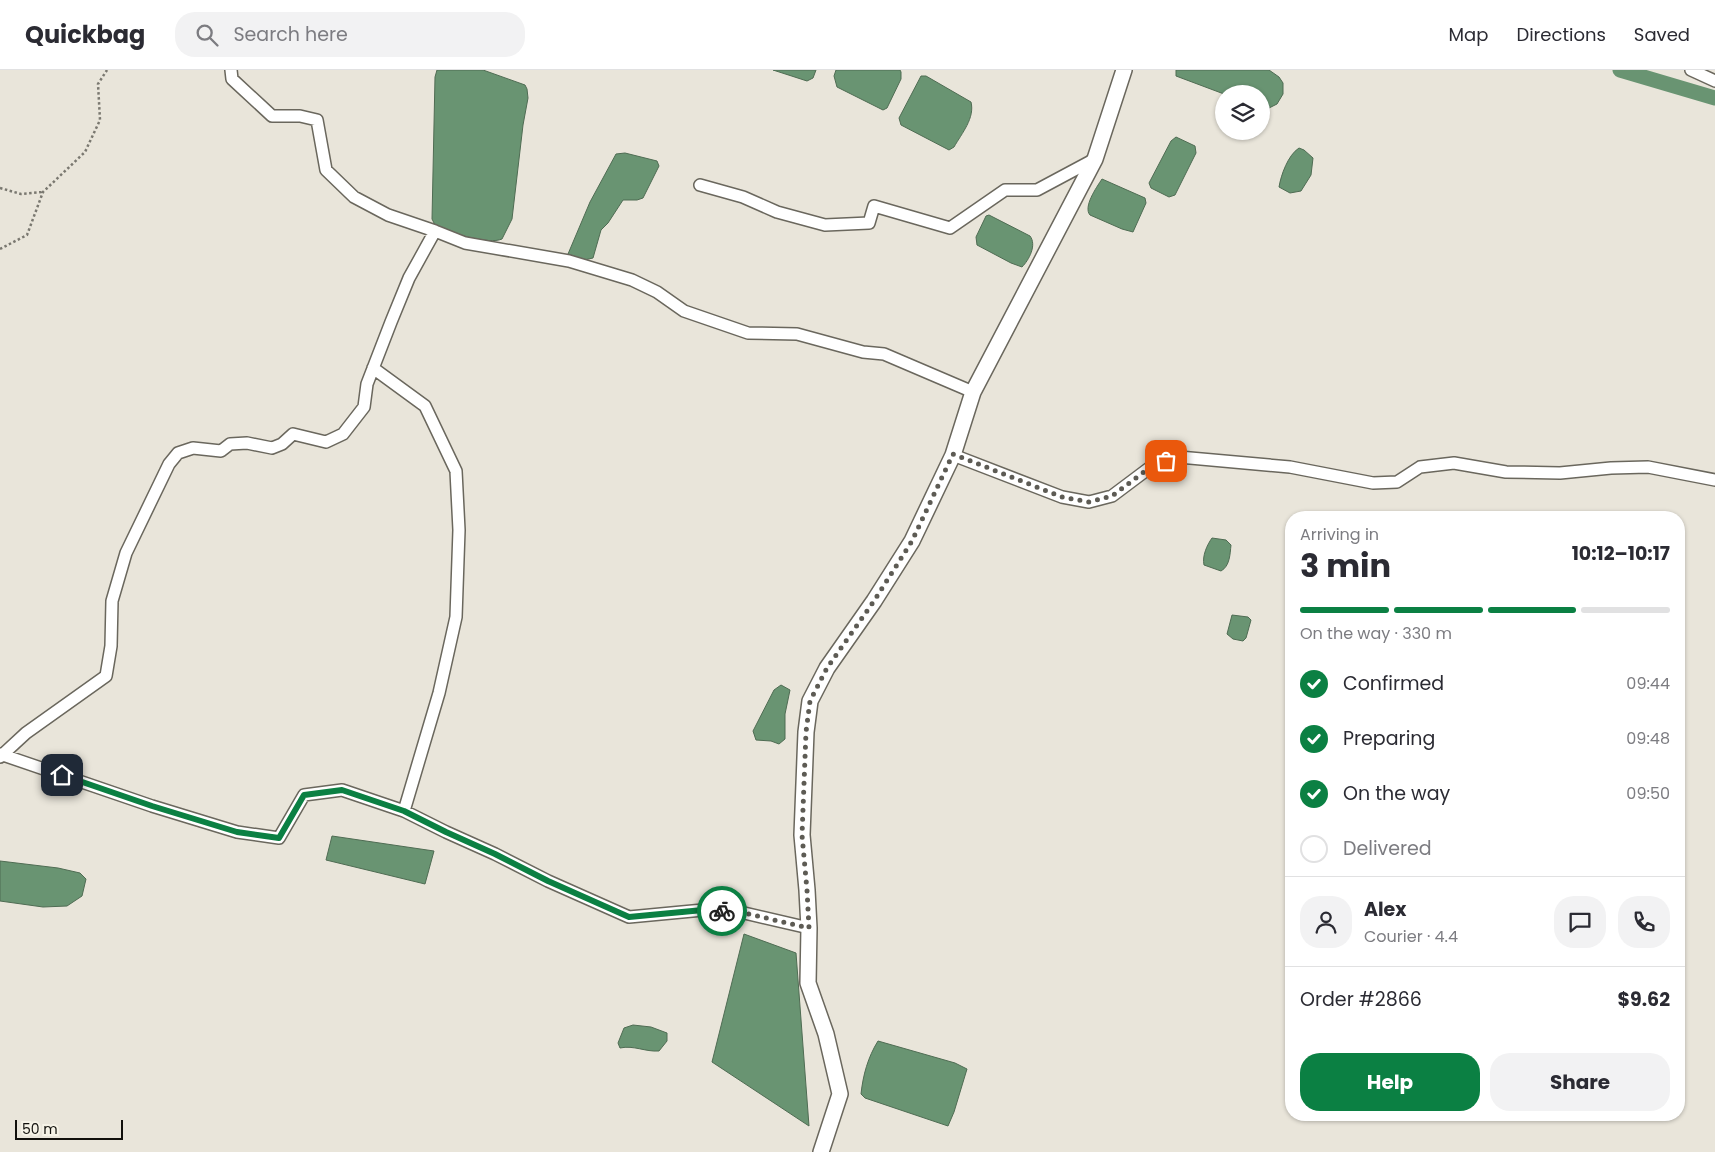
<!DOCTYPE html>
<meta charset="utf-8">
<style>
:root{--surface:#fff;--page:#f2f2f3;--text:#2b2b33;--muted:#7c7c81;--line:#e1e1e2;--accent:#0b8043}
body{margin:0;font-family:Poppins,sans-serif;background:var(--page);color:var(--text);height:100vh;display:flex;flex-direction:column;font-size:19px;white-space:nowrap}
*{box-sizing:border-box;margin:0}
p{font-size:16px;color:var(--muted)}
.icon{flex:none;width:28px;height:28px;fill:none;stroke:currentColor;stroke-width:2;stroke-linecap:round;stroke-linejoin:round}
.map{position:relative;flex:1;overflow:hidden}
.sheet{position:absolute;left:1285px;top:441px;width:400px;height:610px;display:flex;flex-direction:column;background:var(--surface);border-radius:20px;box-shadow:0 1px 4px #0004}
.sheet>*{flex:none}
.controls{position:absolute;left:1215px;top:15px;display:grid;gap:10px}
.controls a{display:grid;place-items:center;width:55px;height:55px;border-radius:50%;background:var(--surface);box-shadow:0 1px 4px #0004;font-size:25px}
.scale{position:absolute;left:15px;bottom:12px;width:108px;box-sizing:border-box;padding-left:5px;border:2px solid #11100c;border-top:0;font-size:14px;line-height:18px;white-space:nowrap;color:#11100c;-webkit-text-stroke:4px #f6f3e7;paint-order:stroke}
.pin{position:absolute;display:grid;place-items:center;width:42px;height:42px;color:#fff;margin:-21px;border-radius:10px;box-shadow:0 2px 8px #0006}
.courier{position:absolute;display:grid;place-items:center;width:50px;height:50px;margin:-25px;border:4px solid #0b8043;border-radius:50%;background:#fff;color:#222;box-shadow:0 1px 6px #0007}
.overview em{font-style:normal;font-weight:700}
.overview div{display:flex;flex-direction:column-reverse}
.overview{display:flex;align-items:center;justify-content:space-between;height:85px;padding:0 15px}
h1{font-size:32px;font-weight:700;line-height:38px}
.bar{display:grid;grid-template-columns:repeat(4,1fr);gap:8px 5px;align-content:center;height:60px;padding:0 15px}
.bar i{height:6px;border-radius:4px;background:var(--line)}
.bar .active{background:var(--accent)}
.bar p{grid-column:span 4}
.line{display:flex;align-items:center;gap:12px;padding:0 15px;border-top:1px solid var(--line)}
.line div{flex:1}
.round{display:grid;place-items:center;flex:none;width:52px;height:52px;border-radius:20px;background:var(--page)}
ol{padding:0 15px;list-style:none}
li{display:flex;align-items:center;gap:15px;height:55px}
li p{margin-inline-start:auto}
li .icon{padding:5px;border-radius:50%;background:var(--accent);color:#fff;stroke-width:4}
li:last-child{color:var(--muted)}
li i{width:28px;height:28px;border:2px solid var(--line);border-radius:50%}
.action{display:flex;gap:10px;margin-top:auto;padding:10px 15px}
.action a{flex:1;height:58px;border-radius:20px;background:var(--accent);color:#fff;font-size:20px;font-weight:700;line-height:58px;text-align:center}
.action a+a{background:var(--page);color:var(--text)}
header{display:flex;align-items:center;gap:30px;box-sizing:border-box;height:70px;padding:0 25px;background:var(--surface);border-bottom:1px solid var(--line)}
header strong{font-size:24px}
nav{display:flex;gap:28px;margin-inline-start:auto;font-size:18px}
.search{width:350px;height:45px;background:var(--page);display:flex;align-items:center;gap:12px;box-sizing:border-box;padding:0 18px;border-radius:20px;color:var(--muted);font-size:19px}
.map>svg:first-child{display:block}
.water{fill:#699472;stroke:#4f6c53}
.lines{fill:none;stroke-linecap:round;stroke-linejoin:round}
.canal{stroke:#699472;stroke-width:15}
.minor-casing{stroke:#6a675d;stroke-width:14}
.tertiary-casing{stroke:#6a675d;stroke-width:18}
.path{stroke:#7a7870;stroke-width:2.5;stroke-dasharray:2.5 2.5;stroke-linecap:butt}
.minor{stroke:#fff;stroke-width:11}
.tertiary{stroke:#fff;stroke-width:15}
.done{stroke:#5d5b54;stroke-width:5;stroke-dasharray:0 9}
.route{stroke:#0b8043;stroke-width:6}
</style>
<header>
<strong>Quickbag</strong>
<div class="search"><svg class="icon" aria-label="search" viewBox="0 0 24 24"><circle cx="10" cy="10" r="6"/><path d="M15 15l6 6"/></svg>Search here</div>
<nav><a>Map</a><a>Directions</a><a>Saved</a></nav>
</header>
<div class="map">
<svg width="1715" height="1082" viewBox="0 0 1715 1082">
<rect width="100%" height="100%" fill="#e9e5da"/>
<path class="water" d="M437 0H483L525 15 527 19 528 28 523 55 512 149 502 169C488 175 455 163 440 160L436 157 432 149 435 7Z
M773 0H816L813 8 807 11Z
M836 0H900L901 2V9L887 38 883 40 837 17 834 6Z
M1176 0H1269L1279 7 1283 13V24L1277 34 1267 39 1261 37V24H1224L1176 6Z
M921 6H926L971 32C975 48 962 63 954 77L949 80 901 55 899 48Z
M1176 67 1195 76 1196 83 1175 125 1169 127 1151 118 1149 113 1171 71Z
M1299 78 1304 80 1313 88 1311 105 1301 121 1290 123 1279 117C1281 105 1288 85 1299 78Z
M625 83 657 91 659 96 643 128 637 130H623L608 153 601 160 593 188 584 190 568 184 590 132 616 84Z
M1102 109 1145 128 1146 133 1133 162 1122 159 1090 145C1083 137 1096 118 1102 109Z
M989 145 1030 166C1037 175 1029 190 1022 197L1011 193 977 175 976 167 986 146Z
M1212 468 1226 470 1231 475C1230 484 1230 496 1221 501L1204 495C1202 486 1207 475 1212 468Z
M1232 545 1248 547 1251 550 1246 568 1243 571 1233 569 1227 564Z
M781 615 790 620 785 644V669L779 674 771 671 756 670 753 661 774 620Z
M332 766 434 781 425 814 326 790Z
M0 791 58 798 80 803 86 809 82 826 67 836 43 837 0 831Z
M744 864 796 883 809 1056 712 992Z
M633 955 651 957 667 963V971L659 981C645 982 634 975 620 978L618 973 624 958Z
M878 971 955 993 967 999 954 1042 948 1056 865 1028 861 1024C863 1005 868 987 878 971Z"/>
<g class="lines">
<path class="canal" d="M1620 0 1715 28"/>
<g class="minor-casing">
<path id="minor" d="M231 0 232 9 272 46H300L317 50 326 100 354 127 388 145 435 161
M1691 0 1715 11
M700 115 743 127 777 142 825 155 869 153 874 136 950 158 1005 120H1037L1095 89
M373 298 425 336 456 401 459 460 456 547 439 623 404 741
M953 385 1062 427 1089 432 1112 426 1152 396 1179 387 1290 397 1373 413 1397 412 1420 397 1454 393 1506 402 1560 403 1611 398 1648 397 1715 410
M0 684 152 736 237 762 279 768 304 725 342 720 404 741 446 762 495 784 548 811 629 847 703 840 740 842 809 858
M0 687 26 663 106 606 111 576 112 531 126 483 169 394 178 383 193 378 221 381 230 374 247 373 272 378 282 374 293 364 326 372 343 364 364 337 367 314 391 252 409 208 435 161 465 173 569 191 632 210 657 222 684 241 748 263 797 264 863 282 884 284 973 322"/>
</g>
<g class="tertiary-casing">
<path id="tertiary" d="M821 1082 840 1024 826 964 808 913 809 858 807 820 802 765 806 662 810 631 827 598 874 531 912 471 953 385 973 322 1095 89 1124 0"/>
</g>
<path class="path" d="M0 118 21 124 43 122
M0 179 27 165 43 122 85 82 100 50 98 14 107 0"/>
<use href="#minor" class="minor"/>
<use href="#tertiary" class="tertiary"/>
</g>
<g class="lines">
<path class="done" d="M722 841 740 842 809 858 807 820 802 765 806 662 810 631 827 598 874 531 912 471 953 384 1062 427 1089 432 1112 426 1152 396 1166 391"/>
<path class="route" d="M62 705 152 736 237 762 279 768 304 725 342 720 404 741 446 762 495 784 548 811 629 847 703 840 722 841"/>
</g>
</svg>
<div class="controls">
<a><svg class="icon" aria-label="layers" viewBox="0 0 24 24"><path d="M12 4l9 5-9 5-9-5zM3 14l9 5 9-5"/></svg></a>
</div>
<div class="scale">50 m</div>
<div class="pin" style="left:1166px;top:391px;background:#ea580c"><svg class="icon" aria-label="bag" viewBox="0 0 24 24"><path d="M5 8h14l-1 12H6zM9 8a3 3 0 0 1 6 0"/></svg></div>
<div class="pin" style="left:62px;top:705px;background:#1f2937"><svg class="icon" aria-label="home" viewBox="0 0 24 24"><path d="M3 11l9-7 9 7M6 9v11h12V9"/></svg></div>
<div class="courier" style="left:722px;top:841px"><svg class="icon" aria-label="bike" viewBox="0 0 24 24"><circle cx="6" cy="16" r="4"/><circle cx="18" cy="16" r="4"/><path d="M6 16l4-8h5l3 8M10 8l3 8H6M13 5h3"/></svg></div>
<section class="sheet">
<div class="overview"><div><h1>3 min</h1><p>Arriving in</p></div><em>10:12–10:17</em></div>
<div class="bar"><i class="active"></i><i class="active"></i><i class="active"></i><i></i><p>On the way · 330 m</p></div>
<ol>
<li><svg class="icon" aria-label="check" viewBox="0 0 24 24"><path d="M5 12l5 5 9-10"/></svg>Confirmed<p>09:44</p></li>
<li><svg class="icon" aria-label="check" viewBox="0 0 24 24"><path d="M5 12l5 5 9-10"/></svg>Preparing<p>09:48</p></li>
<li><svg class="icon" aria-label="check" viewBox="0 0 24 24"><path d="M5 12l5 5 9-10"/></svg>On the way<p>09:50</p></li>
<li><i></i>Delivered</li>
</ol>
<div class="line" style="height:90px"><a class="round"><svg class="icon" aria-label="person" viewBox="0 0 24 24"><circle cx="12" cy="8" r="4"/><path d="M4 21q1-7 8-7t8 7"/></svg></a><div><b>Alex</b><p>Courier · 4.4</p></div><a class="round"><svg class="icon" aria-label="chat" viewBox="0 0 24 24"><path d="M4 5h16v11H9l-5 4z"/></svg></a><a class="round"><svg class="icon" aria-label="phone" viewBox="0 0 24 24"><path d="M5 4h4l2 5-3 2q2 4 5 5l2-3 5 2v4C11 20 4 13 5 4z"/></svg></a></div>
<div class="line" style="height:65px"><div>Order #2866</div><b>$9.62</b></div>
<div class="action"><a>Help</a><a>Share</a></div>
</section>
</div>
